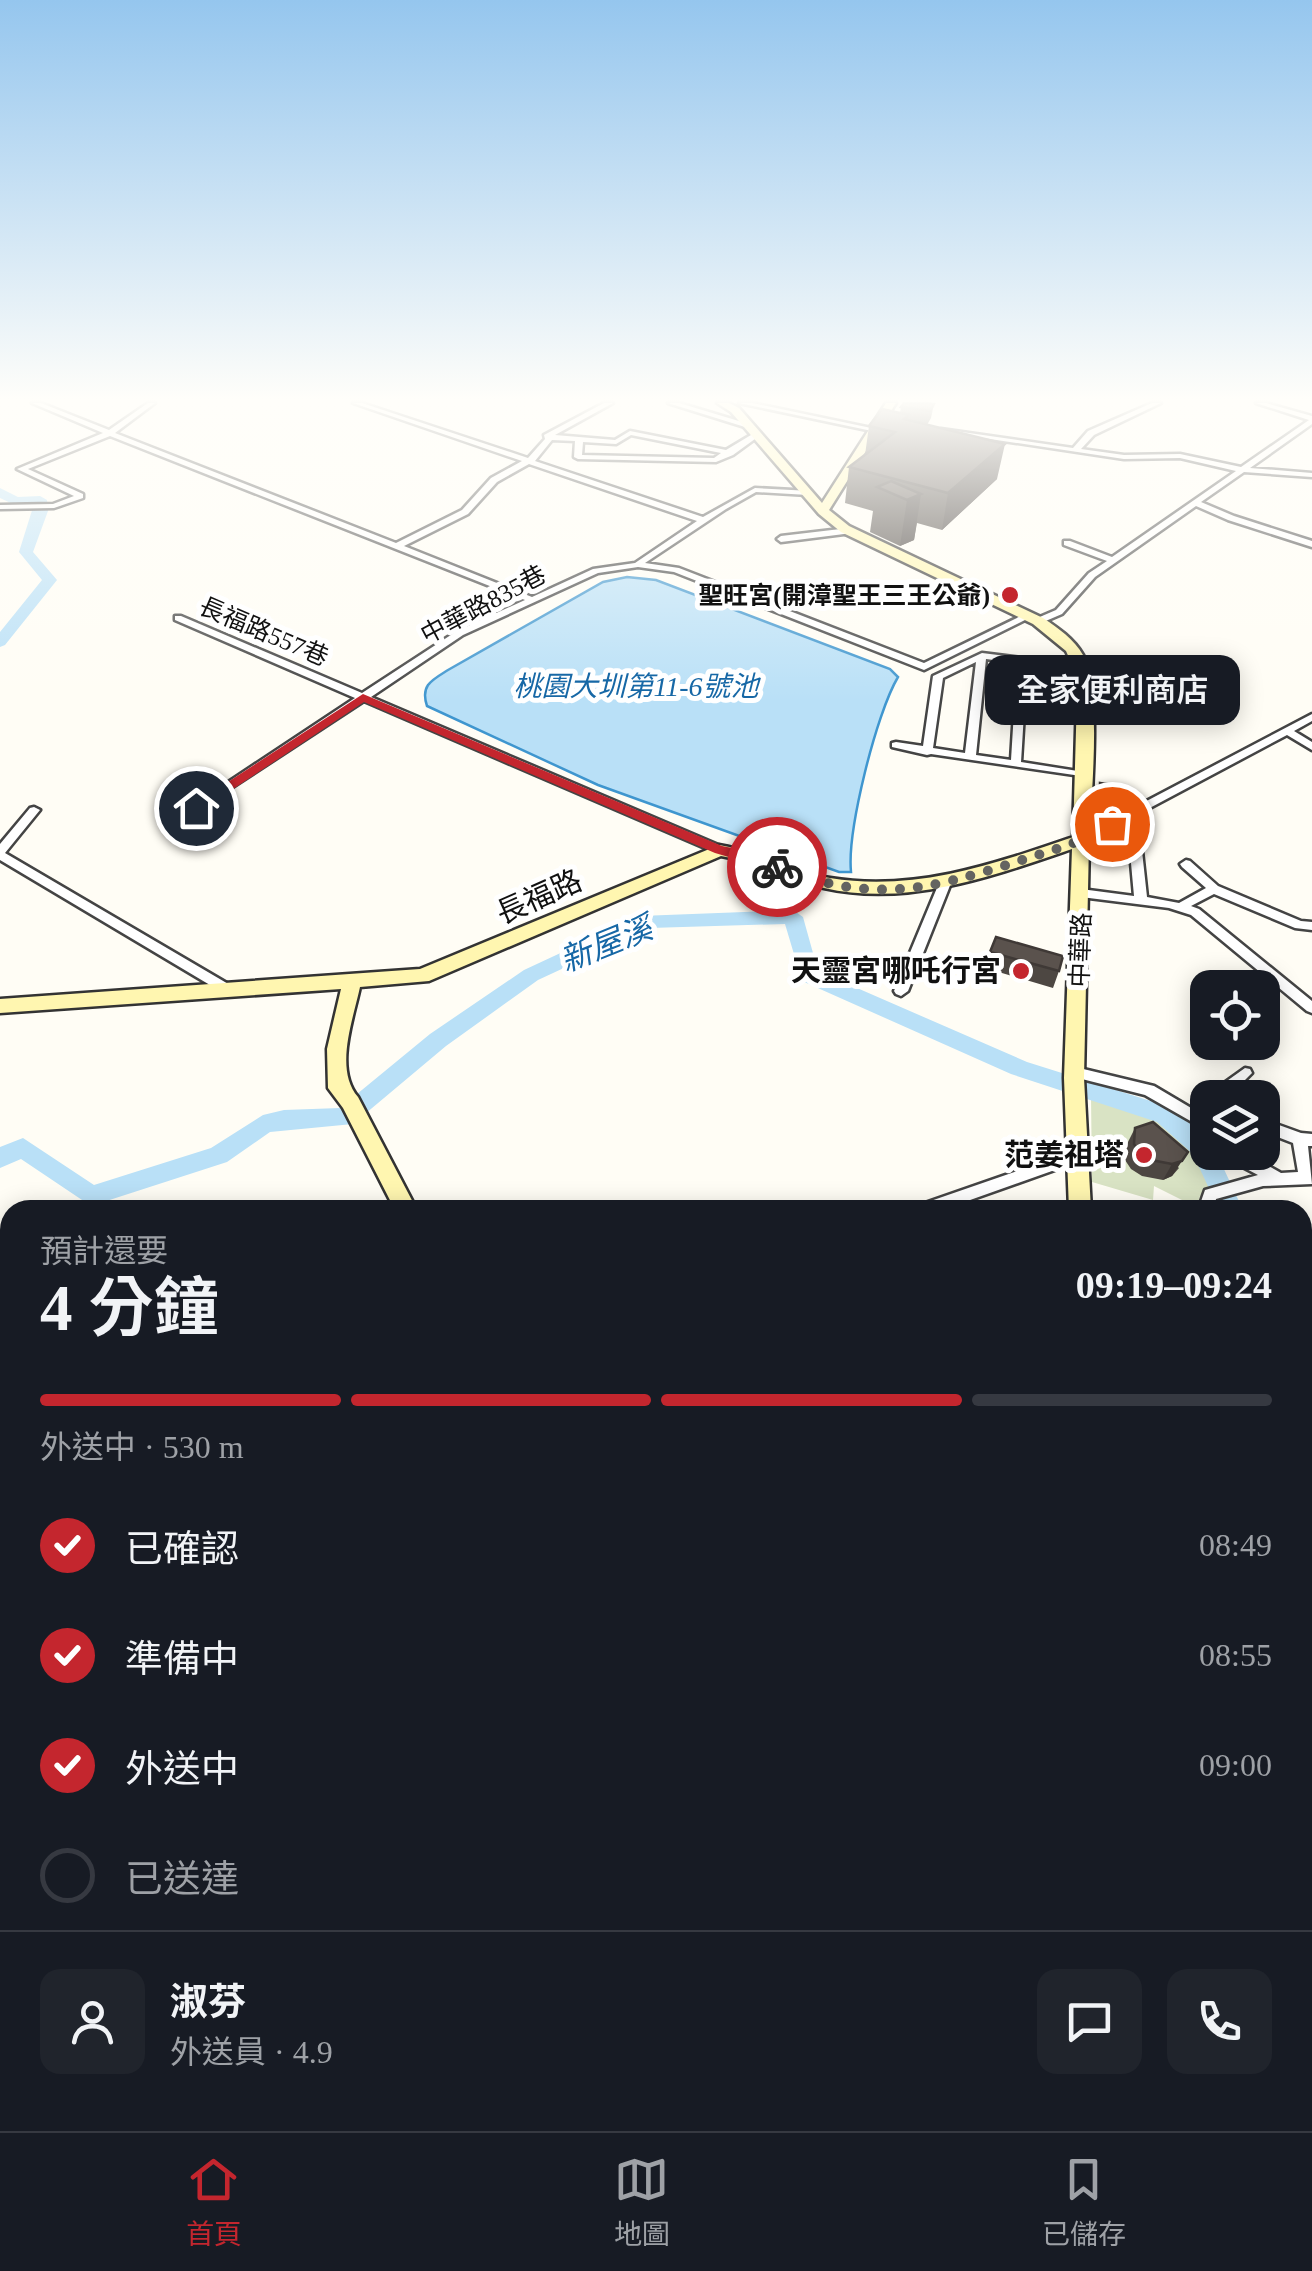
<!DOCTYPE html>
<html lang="zh-TW">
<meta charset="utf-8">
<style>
:root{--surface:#171b24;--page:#20242c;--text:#f1f3f6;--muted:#9ea1a6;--line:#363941;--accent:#c4262e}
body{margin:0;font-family:"Times New Roman","Noto Sans TC",serif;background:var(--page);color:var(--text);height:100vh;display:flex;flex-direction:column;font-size:38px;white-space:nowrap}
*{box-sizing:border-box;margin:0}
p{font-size:32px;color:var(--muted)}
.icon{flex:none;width:55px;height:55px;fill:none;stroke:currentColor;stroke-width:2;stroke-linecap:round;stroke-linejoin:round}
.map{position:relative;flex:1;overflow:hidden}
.details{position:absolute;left:0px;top:1200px;width:1312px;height:932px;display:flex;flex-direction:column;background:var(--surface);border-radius:30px 30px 0 0;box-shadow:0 5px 25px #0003}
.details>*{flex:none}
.buttons{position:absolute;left:1190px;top:970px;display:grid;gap:20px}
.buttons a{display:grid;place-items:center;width:90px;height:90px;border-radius:20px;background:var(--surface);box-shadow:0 5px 25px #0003;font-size:50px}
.pin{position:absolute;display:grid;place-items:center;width:85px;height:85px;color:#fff;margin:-42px;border:5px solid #fff;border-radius:50%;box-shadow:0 2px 10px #0007}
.courier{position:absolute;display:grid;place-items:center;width:100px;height:100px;margin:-50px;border:8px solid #c4262e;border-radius:50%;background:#fff;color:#222;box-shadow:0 2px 12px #0007}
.bubble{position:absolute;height:70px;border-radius:20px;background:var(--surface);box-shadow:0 5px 25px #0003;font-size:32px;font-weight:600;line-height:70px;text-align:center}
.head em{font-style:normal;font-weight:600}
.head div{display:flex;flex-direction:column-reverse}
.head{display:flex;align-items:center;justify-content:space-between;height:170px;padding:0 40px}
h1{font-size:65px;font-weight:600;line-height:75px}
.bar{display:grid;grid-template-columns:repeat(4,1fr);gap:15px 10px;align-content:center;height:120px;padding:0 40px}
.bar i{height:12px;border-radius:8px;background:var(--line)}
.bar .active{background:var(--accent)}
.bar p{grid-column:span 4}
.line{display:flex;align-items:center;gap:25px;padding:0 40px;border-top:2px solid var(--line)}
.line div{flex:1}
.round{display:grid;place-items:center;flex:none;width:105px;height:105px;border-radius:20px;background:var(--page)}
ol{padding:0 40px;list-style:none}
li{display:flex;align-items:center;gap:30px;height:110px}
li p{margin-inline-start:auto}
li .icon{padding:10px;border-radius:50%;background:var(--accent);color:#fff;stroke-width:4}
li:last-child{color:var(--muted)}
li i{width:55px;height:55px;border:5px solid var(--line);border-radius:50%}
.menu{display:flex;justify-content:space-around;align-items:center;height:140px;border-top:2px solid var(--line);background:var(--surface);font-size:28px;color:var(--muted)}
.menu a{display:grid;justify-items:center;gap:5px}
.menu .active{color:var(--accent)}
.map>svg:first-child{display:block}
.cemetery{fill:#d9e3c4}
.water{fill:#b9e0f7;stroke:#3f96cf;stroke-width:2.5}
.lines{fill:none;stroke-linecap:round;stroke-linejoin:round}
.river{fill:#b9e0f7;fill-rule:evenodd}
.street-casing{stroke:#444;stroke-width:5}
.secondary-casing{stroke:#333;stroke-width:5}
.street{fill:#fff;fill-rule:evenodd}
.secondary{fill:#fff6b0;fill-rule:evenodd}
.wall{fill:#4d4742}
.shaded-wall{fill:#3f3936}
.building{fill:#5a524d;stroke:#3f3936;stroke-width:2.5}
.route{fill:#c4262e}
.done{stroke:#646461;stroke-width:10;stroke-dasharray:0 18}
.poi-dot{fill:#c4262e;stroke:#fff;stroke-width:4}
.labels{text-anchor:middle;stroke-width:10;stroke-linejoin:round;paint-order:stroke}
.far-poi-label{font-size:25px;font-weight:bold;fill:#111;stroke:#fff;text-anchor:end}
.far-street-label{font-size:25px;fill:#111;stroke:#fff}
.far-water-label{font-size:28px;font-style:italic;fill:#1768a6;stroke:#fff}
.street-label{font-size:30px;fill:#111;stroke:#fff}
.poi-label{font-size:30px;font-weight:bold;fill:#111;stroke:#fff;text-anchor:end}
.water-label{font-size:32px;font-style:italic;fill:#1768a6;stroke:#fff}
</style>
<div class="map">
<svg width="1312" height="2131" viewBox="0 0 1312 2131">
<rect width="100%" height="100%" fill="#fffdf5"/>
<path class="cemetery" d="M1091 1096C1151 1112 1195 1121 1213 1188L1200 1196 1198 1208 1154 1186 1153 1200 1092 1182Z"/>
<path class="water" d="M627 577 656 580 890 669 898 677C876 714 847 831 851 872H839L598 785 427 706C420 685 432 680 448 670L603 582Z"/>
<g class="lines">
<path class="river" d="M0 488 18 497 40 496 47 500 48 511 33 552 57 580 5 645 0 647V632L42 580 19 552 34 504 15 505 0 498Z
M793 910 803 917 818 971 1027 1062 1173 1108 1208 1139V1152H1216L1243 1210H1219L1193 1154 1157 1122 1011 1074 802 981 785 924 650 928 538 980 446 1046 353 1124 270 1132 227 1162 91 1206 21 1159 0 1168V1147L23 1138 94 1185 211 1148 263 1115 284 1110 340 1108 430 1034 524 970 640 916Z
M1302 1260 1312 1264V1293L1302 1289Z
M10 1442V1470L0 1472V1444Z"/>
<g class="street-casing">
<path id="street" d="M32 403H41L109 430 148 403H155L115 433 396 543 462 510 491 478 522 461 353 403H362L528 458 545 439 544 435 604 403H613L555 435 615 440 630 431 726 450 756 432H759V436L733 455 716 462 578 459 574 457 575 441 552 440 535 461 703 517 755 488 811 491V495H808L756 492 726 509 645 563 679 568 924 663 1025 614 1033 616 924 670 674 572 638 567 598 573 463 635 371 697 723 847 725 850 719 854 364 701 196 811 190 808 192 806 355 698 175 620V616H181L362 693 457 631 525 600 110 436 28 469 83 494V498L54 508 0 509V505L53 504 74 496 17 469 103 433ZM631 435 721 453 714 458 582 455 583 442 616 444ZM529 464 697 521 635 563 593 569 532 597 404 546 468 514 497 482Z
M668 403H679L752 425 745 427Z
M739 403H752L876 429 872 431Z
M1152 403H1161L1094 435 1081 449 1124 455 1180 454 1241 467 1309 420 1256 403H1266L1312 416V424L1250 468 1312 473V477L1244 472 1201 502 1234 516 1312 541V547L1228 520 1196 506 1095 577 1062 614 1041 623H1035V619L1056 610 1089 573 1107 561 1064 545V541H1070L1112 557 1236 471 1180 458 1124 459 937 431 941 429 1073 448 1088 431Z
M849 528 853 531 852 533 781 542 777 539 781 536Z
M982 653 1087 666 1089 668 1084 671 1027 664 1021 762 1084 772 1088 773V777L931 754 927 755 892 747V743L896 742 923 746 933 676ZM986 659 1017 663 1011 760 976 755ZM976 662 965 753 933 748 943 678Z
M1312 714V721L1294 731 1312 742V750L1287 735 1114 827 1142 851 1147 897 1179 903 1206 888 1182 867 1180 864 1186 860 1190 861 1218 886 1301 921 1312 922V930L1295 928 1214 894 1191 906 1199 909 1312 1001V1013L1307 1011 1191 915 1169 908 1081 897 1075 893 1081 889 1134 896 1130 852 1106 832 1084 843 1080 842V836Z
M34 807 40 810 5 853 230 985 231 988 230 991H220L0 860V844L30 808Z
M945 879 951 883 908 991 901 996 896 994 894 991 939 883Z
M1075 1067 1154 1086 1208 1118V1131L1145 1095 1070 1076 1068 1072 1070 1068Z
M1245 1068 1250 1069 1252 1073 1235 1090 1233 1098H1219L1224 1083Z
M1262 1119 1301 1133 1312 1134V1146H1308L1312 1184 1263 1186 1216 1199 1214 1210H1198L1205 1190 1258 1175 1235 1163 1229 1152H1244L1281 1173 1298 1172 1293 1143 1262 1131Z
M1078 1150 1083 1152 1085 1156 1083 1160 942 1210H916L919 1205Z
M786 2122H810V2131H786Z
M1021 2122H1045L1046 2131H1022Z"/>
</g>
<g class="secondary-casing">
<path id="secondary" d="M717 403H729L739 408 822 503 886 403H896L829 510 849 526 1043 618C1058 628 1074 639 1083 655 1102 692 1091 791 1090 835L1092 839 1089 843 1084 1078 1091 1210H1069L1064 1078 1072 849C993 876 908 907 824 888 788 881 757 862 721 856L429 981 360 987C353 1020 334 1069 358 1097L417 1210H395L343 1108 328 1088 327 1049 341 989 0 1013V999L420 969 719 845C758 851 792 872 830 878 915 892 994 864 1073 837L1077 695 1074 669 1066 651 1033 624 841 532 819 514 731 412Z
M1302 1931 1312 1935V1985L1302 1981Z
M356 2122H392L391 2131H355Z"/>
</g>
<use href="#street" class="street"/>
<use href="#secondary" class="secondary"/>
</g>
<path class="wall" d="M934 404 931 418 927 425 997 479 942 530 917 523 914 540 900 546 870 532 873 511 845 503 849 467 865 455 869 426 900 413 901 407Z
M1100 783 1122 797 1118 809 1096 806V794Z
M990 952 1059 971 1053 988 985 968Z
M1135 1128 1179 1168 1172 1176 1163 1180 1142 1176 1131 1169 1125 1160 1127 1144Z"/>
<path class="shaded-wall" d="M1005 444 997 479 942 530 948 493Z
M921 494 914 540 900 546 907 500Z
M1188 1152 1172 1176 1163 1180 1172 1164Z"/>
<path class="building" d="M904 403H926L934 404 930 411 901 407Z
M882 409 909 415 904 419 1005 444 948 493 849 467 895 432 869 426Z
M891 481 921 494 907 500 877 487Z
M1100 783 1121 786 1122 797 1100 795Z
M996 937 1063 956 1059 971 990 952Z
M1153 1122 1188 1152 1182 1161 1172 1164 1151 1160 1140 1153 1134 1144 1135 1128Z
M1112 1204 1147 1210H1112Z"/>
<linearGradient id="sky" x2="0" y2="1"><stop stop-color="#95c6ee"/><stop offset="0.57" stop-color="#fffefa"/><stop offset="1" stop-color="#fffefa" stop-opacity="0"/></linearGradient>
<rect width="1312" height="701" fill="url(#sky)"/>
<path class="route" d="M363 694 722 846 752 852 784 867 777 871 715 853 364 702 200 811H191V806Z"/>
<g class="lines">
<path class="done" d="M777 867C871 904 926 891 1019 861 1050 851 1084 842 1112 824"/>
</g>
<g class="poi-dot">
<circle cx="1010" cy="595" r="10"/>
<circle cx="1021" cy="971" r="10"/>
<circle cx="1144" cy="1155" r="10"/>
</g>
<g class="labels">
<g class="far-poi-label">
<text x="990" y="604">聖旺宮(開漳聖王三王公爺)</text>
</g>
<g class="far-street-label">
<text transform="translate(483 604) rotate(-28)" y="9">中華路835巷</text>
<text transform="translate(264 631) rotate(23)" y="9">長福路557巷</text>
<text transform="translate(1080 950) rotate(-88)" y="9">中華路</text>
</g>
<g class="far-water-label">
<text x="636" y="696">桃園大圳第11-6號池</text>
</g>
<g class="street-label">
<text transform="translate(539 897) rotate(-24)" y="10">長福路</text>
</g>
<g class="poi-label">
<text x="1001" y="981">天靈宮哪吒行宮</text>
<text x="1124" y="1165">范姜祖塔</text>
</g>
<g class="water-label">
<text transform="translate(606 944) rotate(-22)" y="11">新屋溪</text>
</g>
</g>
</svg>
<div class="buttons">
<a><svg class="icon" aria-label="locate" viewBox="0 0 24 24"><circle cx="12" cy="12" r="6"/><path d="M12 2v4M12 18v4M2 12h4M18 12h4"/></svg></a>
<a><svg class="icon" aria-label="layers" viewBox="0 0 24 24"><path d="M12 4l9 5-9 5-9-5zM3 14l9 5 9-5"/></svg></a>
</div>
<div class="pin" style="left:1112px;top:824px;background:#ea580c"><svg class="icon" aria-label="bag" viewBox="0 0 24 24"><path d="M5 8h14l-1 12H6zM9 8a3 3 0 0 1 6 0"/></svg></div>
<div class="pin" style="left:196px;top:808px;background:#1f2937"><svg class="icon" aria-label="home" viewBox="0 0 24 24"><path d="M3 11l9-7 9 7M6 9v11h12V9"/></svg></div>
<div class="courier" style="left:777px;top:867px"><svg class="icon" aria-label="bike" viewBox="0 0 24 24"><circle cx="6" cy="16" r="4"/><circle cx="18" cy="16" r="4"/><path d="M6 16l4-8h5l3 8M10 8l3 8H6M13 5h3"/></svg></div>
<div class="bubble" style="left:985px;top:655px;width:255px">全家便利商店</div>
<section class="details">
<div class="head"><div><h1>4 分鐘</h1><p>預計還要</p></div><em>09:19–09:24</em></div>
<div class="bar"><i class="active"></i><i class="active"></i><i class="active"></i><i></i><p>外送中 · 530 m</p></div>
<ol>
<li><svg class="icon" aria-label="check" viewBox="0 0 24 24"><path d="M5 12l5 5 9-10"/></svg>已確認<p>08:49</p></li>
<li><svg class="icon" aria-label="check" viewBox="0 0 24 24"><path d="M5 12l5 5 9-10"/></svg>準備中<p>08:55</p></li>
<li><svg class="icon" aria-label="check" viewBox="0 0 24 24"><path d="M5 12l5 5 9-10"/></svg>外送中<p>09:00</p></li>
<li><i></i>已送達</li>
</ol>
<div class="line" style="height:180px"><a class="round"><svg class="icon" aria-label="person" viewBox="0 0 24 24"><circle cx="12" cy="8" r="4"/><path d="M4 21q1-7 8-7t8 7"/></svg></a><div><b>淑芬</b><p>外送員 · 4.9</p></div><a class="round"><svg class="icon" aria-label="chat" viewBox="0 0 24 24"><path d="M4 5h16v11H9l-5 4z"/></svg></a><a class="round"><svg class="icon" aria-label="phone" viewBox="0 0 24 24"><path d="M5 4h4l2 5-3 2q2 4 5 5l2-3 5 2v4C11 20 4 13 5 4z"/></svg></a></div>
</section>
</div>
<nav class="menu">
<a class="active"><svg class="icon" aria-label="home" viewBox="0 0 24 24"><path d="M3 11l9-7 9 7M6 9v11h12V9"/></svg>首頁</a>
<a><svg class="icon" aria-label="map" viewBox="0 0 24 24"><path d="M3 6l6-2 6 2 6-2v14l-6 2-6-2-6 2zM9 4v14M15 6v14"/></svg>地圖</a>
<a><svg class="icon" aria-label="saved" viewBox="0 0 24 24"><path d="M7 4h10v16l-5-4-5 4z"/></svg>已儲存</a>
</nav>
